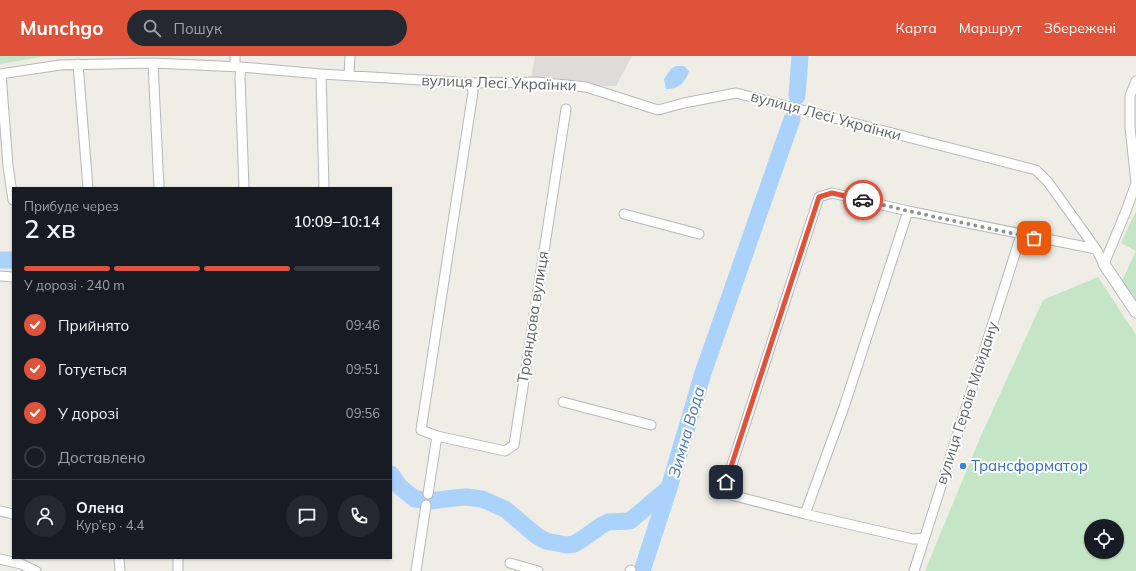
<!DOCTYPE html>
<html lang="uk">
<meta charset="utf-8">
<style>
:root{--surface:#171b24;--page:#242831;--text:#f1f3f6;--muted:#9ea1a6;--line:#363941;--accent:#e0533b}
body{margin:0;font-family:Mulish,sans-serif;background:var(--page);color:var(--text);height:100vh;display:flex;flex-direction:column;font-size:15px;white-space:nowrap}
*{box-sizing:border-box;margin:0}
p{font-size:13px;color:var(--muted)}
.icon{flex:none;width:22px;height:22px;fill:none;stroke:currentColor;stroke-width:2;stroke-linecap:round;stroke-linejoin:round}
.map{position:relative;flex:1;overflow:hidden}
.sheet{position:absolute;left:12px;top:131px;width:380px;height:372px;display:flex;flex-direction:column;background:var(--surface);border-radius:0px;box-shadow:0 1px 3px #0004}
.sheet>*{flex:none}
.controls{position:absolute;left:1084px;top:463px;display:grid;gap:8px}
.controls a{display:grid;place-items:center;width:40px;height:40px;border-radius:50%;background:var(--surface);box-shadow:0 1px 3px #0004;font-size:20px}
.pin{position:absolute;display:grid;place-items:center;width:34px;height:34px;color:#fff;margin:-17px;border-radius:8px;box-shadow:0 2px 6px #0006}
.courier{position:absolute;display:grid;place-items:center;width:40px;height:40px;margin:-20px;border:3px solid #e0533b;border-radius:50%;background:#fff;color:#222;box-shadow:0 1px 5px #0007}
.overview em{font-style:normal;font-weight:600}
.overview div{display:flex;flex-direction:column-reverse}
.overview{display:flex;align-items:center;justify-content:space-between;height:68px;padding:0 12px}
h1{font-size:26px;font-weight:600;line-height:30px}
.bar{display:grid;grid-template-columns:repeat(4,1fr);gap:6px 4px;align-content:center;height:48px;padding:0 12px}
.bar i{height:5px;border-radius:3px;background:var(--line)}
.bar .active{background:var(--accent)}
.bar p{grid-column:span 4}
.line{display:flex;align-items:center;gap:10px;padding:0 12px;border-top:1px solid var(--line)}
.line div{flex:1}
.round{display:grid;place-items:center;flex:none;width:42px;height:42px;border-radius:21px;background:var(--page)}
ol{padding:0 12px;list-style:none}
li{display:flex;align-items:center;gap:12px;height:44px}
li p{margin-inline-start:auto}
li .icon{padding:4px;border-radius:50%;background:var(--accent);color:#fff;stroke-width:4}
li:last-child{color:var(--muted)}
li i{width:22px;height:22px;border:2px solid var(--line);border-radius:50%}
header{display:flex;align-items:center;gap:24px;box-sizing:border-box;height:56px;padding:0 20px;background:var(--accent);color:#fff}
header strong{font-size:19px}
nav{display:flex;gap:22px;margin-inline-start:auto;font-size:14px}
.search{width:280px;height:36px;background:var(--page);display:flex;align-items:center;gap:10px;box-sizing:border-box;padding:0 14px;border-radius:22px;color:var(--muted);font-size:15px}
.map>svg:first-child{display:block}
.industrial{fill:#dedcd8}
.green{fill:#c4e5c6;fill-rule:evenodd}
.water{fill:#aad2fa}
.lines{fill:none;stroke-linecap:round;stroke-linejoin:round}
.river{stroke:#aad2fa;stroke-width:17}
.minor-casing{stroke:#b6b7bc;stroke-width:11}
.tertiary-casing{stroke:#b6b7bc;stroke-width:13}
.minor{stroke:#fff;stroke-width:9}
.tertiary{stroke:#fff;stroke-width:11}
.done{stroke:#909192;stroke-width:4;stroke-dasharray:0 7.2}
.route{stroke:#e0533b;stroke-width:5}
.shop-dot{fill:#3f7fe0;stroke:#fff;stroke-width:1.5}
.labels{text-anchor:middle;stroke-width:4;stroke-linejoin:round;paint-order:stroke}
.street-label{font-size:15px;fill:#5d6065;stroke:#fff}
.shop-label{font-size:15px;fill:#366cbe;stroke:#fff;text-anchor:start}
.water-label{font-size:16px;font-style:italic;fill:#4a77b4;stroke:#fff}
</style>
<header>
<strong>Munchgo</strong>
<div class="search"><svg class="icon" aria-label="search" viewBox="0 0 24 24"><circle cx="10" cy="10" r="6"/><path d="M15 15l6 6"/></svg>Пошук</div>
<nav><a>Карта</a><a>Маршрут</a><a>Збережені</a></nav>
</header>
<div class="map">
<svg width="1136" height="515" viewBox="0 0 1136 515">
<rect width="100%" height="100%" fill="#efede6"/>
<path class="industrial" d="M535 0H632L616 30H572L531 25Z"/>
<path class="green" d="M0 0H47L0 8Z
M1136 155V256L1119 231 1136 195 1121 187Z
M1098 221 1136 279V515H925L980 382 1043 244ZM1091 470H1117V496H1091Z"/>
<path class="water" d="M676 10H684L689 15C685 27 679 33 666 33L664 23 671 13Z"/>
<g class="lines">
<path class="river" d="M797 40 800 0
M0 204H13
M391 418 400 431 415 443 430 445 454 442 466 441 482 443 505 453 537 480 546 485 567 489 574 488 581 484 602 469 608 466 630 465 669 432 703 317 792 63
M642 515 669 432"/>
<g class="minor-casing">
<path id="minor" d="M153 7 159 132
M78 8 88 132
M235 10V0
M241 11 240 21 244 132
M0 18 60 9 153 7 241 11 321 18 471 27 536 26 586 31 658 54 684 47 736 37 1036 114 1048 126 1096 193 1104 208
M1 18 8 110 13 144
M321 18 324 132
M349 20 350 0
M471 27 473 36 421 374 437 380 505 395 514 389 566 53
M624 158 699 178
M1104 208 1126 155 1136 127 1130 71V40L1136 25
M0 220 13 221
M563 346 651 369
M428 438 437 380
M0 455 13 458
M805 458 844 351 908 155
M924 482 913 483 805 458 731 439 726 427 819 141 832 137 908 155 1096 193
M119 502 120 515
M178 502V515
M0 503 21 508 36 515
M510 507 538 515
M416 515 426 449
M630 515 631 514
M914 515 1021 179"/>
</g>
<g class="tertiary-casing">
<path id="tertiary" d="M1104 208 1136 256"/>
</g>
<use href="#minor" class="minor"/>
<use href="#tertiary" class="tertiary"/>
</g>
<g class="lines">
<path class="done" d="M863 144 908 155 1034 182"/>
<path class="route" d="M726 426 819 141 832 137 863 144"/>
</g>
<circle class="shop-dot" cx="963" cy="410" r="4"/>
<g class="labels">
<g class="street-label">
<text transform="translate(499 27) rotate(2)" y="5">вулиця Лесі Українки</text>
<text transform="translate(826 60) rotate(15)" y="5">вулиця Лесі Українки</text>
<text transform="translate(533 261) rotate(-81)" y="5">Трояндова вулиця</text>
<text transform="translate(967 347) rotate(-72)" y="5">вулиця Героїв Майдану</text>
</g>
<g class="shop-label">
<text x="971" y="415">Трансформатор</text>
</g>
<g class="water-label">
<text transform="translate(686 376) rotate(-74)" y="6">Зимна Вода</text>
</g>
</g>
</svg>
<div class="controls">
<a><svg class="icon" aria-label="locate" viewBox="0 0 24 24"><circle cx="12" cy="12" r="6"/><path d="M12 2v4M12 18v4M2 12h4M18 12h4"/></svg></a>
</div>
<div class="pin" style="left:1034px;top:182px;background:#ea580c"><svg class="icon" aria-label="bag" viewBox="0 0 24 24"><path d="M5 8h14l-1 12H6zM9 8a3 3 0 0 1 6 0"/></svg></div>
<div class="pin" style="left:726px;top:426px;background:#1f2937"><svg class="icon" aria-label="home" viewBox="0 0 24 24"><path d="M3 11l9-7 9 7M6 9v11h12V9"/></svg></div>
<div class="courier" style="left:863px;top:144px"><svg class="icon" aria-label="car" viewBox="0 0 24 24"><path d="M5 17H2v-5l4-1 3-4h7l3 4 3 1v5h-3M9 17h6M6 11h13"/><circle cx="7" cy="17" r="2"/><circle cx="17" cy="17" r="2"/></svg></div>
<section class="sheet">
<div class="overview"><div><h1>2 хв</h1><p>Прибуде через</p></div><em>10:09–10:14</em></div>
<div class="bar"><i class="active"></i><i class="active"></i><i class="active"></i><i></i><p>У дорозі · 240 m</p></div>
<ol>
<li><svg class="icon" aria-label="check" viewBox="0 0 24 24"><path d="M5 12l5 5 9-10"/></svg>Прийнято<p>09:46</p></li>
<li><svg class="icon" aria-label="check" viewBox="0 0 24 24"><path d="M5 12l5 5 9-10"/></svg>Готується<p>09:51</p></li>
<li><svg class="icon" aria-label="check" viewBox="0 0 24 24"><path d="M5 12l5 5 9-10"/></svg>У дорозі<p>09:56</p></li>
<li><i></i>Доставлено</li>
</ol>
<div class="line" style="height:72px"><a class="round"><svg class="icon" aria-label="person" viewBox="0 0 24 24"><circle cx="12" cy="8" r="4"/><path d="M4 21q1-7 8-7t8 7"/></svg></a><div><b>Олена</b><p>Кур’єр · 4.4</p></div><a class="round"><svg class="icon" aria-label="chat" viewBox="0 0 24 24"><path d="M4 5h16v11H9l-5 4z"/></svg></a><a class="round"><svg class="icon" aria-label="phone" viewBox="0 0 24 24"><path d="M5 4h4l2 5-3 2q2 4 5 5l2-3 5 2v4C11 20 4 13 5 4z"/></svg></a></div>
</section>
</div>
